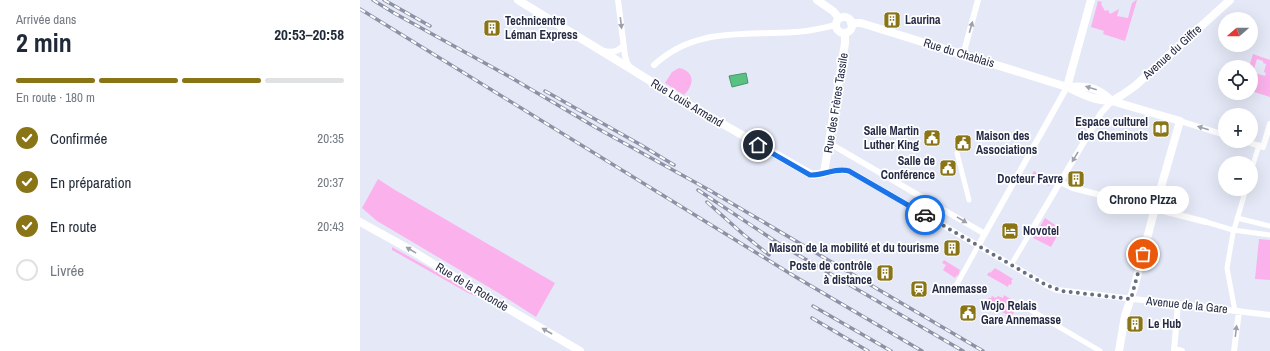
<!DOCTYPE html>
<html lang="fr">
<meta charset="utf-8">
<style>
:root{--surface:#fff;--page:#f2f2f3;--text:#1f2937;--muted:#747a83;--line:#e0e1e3;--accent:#897416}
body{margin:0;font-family:"Archivo Narrow",sans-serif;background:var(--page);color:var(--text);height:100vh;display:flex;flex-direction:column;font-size:15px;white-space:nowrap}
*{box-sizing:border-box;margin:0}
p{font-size:13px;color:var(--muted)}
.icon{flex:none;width:22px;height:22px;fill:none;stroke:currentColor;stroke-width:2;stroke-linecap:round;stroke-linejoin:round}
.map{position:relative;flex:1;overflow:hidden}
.details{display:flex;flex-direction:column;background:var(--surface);width:360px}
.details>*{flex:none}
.needle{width:26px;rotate:250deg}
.controls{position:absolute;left:858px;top:12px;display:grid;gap:8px}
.controls a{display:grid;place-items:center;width:40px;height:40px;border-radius:50%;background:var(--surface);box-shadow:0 4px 16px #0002;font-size:20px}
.pin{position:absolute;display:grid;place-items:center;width:34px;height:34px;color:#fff;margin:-17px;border:2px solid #fff;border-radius:50%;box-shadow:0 1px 4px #0007}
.courier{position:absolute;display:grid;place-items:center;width:40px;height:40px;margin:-20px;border:3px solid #1a73e8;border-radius:50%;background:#fff;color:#222;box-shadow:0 1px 5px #0007}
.bubble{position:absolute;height:28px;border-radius:14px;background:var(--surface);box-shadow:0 4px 16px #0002;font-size:13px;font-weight:700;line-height:28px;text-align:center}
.overview em{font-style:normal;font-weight:700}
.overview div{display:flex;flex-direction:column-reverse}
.overview{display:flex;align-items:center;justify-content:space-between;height:68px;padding:0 16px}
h1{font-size:26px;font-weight:700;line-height:30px}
.bar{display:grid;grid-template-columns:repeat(4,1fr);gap:6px 4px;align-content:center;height:48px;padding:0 16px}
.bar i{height:5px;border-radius:3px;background:var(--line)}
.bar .selected{background:var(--accent)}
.bar p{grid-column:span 4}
ol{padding:0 16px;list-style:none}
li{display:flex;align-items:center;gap:12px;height:44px}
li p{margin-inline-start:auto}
li .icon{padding:4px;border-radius:50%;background:var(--accent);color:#fff;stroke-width:4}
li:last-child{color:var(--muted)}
li i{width:22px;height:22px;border:2px solid var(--line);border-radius:50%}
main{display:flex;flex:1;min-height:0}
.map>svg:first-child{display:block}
.green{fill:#fbb1eb}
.water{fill:#59c182;stroke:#4a9470}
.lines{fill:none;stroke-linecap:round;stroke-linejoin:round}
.pedestrian{stroke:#fff;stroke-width:5}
.minor{stroke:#fff;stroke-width:6}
.tertiary{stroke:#fff;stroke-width:8}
.rail-casing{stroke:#8c91a5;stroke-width:3.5}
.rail{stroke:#fff;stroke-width:2;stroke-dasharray:6;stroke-linecap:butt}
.oneway{fill:#9da0ac}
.done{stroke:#696e84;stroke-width:4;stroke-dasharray:0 7.2}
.route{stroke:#1a73e8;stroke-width:5}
.labels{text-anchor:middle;stroke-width:3.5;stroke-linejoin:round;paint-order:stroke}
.poi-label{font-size:12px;font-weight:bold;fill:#262b46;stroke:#fff;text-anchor:start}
.street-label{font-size:12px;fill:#262b46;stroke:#fff}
</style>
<main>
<section class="details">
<div class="overview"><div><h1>2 min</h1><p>Arrivée dans</p></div><em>20:53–20:58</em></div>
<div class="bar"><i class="selected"></i><i class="selected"></i><i class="selected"></i><i></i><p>En route · 180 m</p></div>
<ol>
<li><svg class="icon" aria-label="check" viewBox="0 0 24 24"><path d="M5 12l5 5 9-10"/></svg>Confirmée<p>20:35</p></li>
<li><svg class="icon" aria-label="check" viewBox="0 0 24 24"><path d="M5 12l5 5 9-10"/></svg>En préparation<p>20:37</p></li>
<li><svg class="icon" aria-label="check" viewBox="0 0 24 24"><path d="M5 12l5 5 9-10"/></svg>En route<p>20:43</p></li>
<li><i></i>Livrée</li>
</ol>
</section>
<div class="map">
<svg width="910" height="351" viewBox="0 0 910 351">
<rect width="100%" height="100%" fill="#e5e9f7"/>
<path class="green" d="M776 0H777L765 41 743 34 744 31 731 27 738 1 742 2 741 4 745 11 748 10 750 14 759 9 757 16 768 18 772 3Z
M893 54 910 60V97L891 91V72L905 76 906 73 904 72 906 64 903 63V61L897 59 894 69 889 67Z
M319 68C326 69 334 75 331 84 330 88 327 92 324 95L305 83 312 72Z
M674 171 691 182 689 186 671 176Z
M18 179 35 190 195 283 176 317 137 292 17 221 2 208Z
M685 218 701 229 691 247 673 238Z
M899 239 910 240V280L895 279Z
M32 247 117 295 116 296 108 293 32 250Z
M584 260 600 270 598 276 597 275 595 278 583 270 586 265 582 263Z
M635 268 653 279 651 281 652 282 651 285 649 284 648 287 627 275 629 272 630 273Z
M644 295 659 304 651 317 635 308 633 310 619 302 620 299 625 302 629 298H631L632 296 636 298 638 296 643 298Z"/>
<path class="water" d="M386 73 388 83 372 87 369 76Z"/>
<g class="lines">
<path class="pedestrian" d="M597 153 609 200
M891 171 899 145
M877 218 910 226
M846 222 873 230 910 235
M651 265 673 228
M586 293 597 284 618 246
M672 311 740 351
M875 311 867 268 873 233 886 189"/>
<path class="minor" d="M258 0 265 56 267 63 271 68
M244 51C252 53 258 52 263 46
M603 55 618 0
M294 65C335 27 382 36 434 32 448 32 462 28 476 25
M820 121 865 135
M884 141 903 147 910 124
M469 143 625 234
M464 173 481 170 491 172 686 285 697 290 910 315
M700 182 713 188 846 222
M673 228 741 113 752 101
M618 246 707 87
M814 348 822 351
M814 351 818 304
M874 351 879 311"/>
<path class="tertiary" d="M158 0 271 69 321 100 452 175 464 173 485 43V33
M457 0 473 11 479 18
M476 25a8 8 0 1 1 16 0a8 8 0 1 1-16 0Z
M491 23H501L707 87C721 94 736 101 752 101L820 121 795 208 774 288 765 316 759 351
M707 87 731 0
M707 87C726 85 738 87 752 101
M752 101 762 95 775 86 870 0
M0 222 49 249 123 294 220 351"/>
<g class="rail-casing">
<path id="rail" d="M13 0 34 13 150 77 235 127 349 190 623 351
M24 0 70 26
M0 9 434 276 562 351
M185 91 281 145 314 165
M338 190 421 245 603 351
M347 202 383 234 409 255
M453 306 531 351
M452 318 508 351"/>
</g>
<use href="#rail" class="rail"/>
</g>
<defs><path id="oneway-solid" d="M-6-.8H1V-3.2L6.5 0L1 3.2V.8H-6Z"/></defs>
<g class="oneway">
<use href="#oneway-solid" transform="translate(261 23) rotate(83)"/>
<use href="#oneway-solid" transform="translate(611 27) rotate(-74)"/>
<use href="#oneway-solid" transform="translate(731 88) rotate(-163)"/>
<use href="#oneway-solid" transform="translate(843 128) rotate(-163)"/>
<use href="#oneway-solid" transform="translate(715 157) rotate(121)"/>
<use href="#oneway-solid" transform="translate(602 220) rotate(31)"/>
<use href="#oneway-solid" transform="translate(51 250) rotate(-149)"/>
<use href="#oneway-solid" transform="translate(187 331) rotate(-150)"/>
<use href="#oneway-solid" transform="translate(876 331) rotate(-83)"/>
</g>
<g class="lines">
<path class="done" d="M565 215 686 285 702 291 771 299 783 254"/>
<path class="route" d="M398 145 450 175C463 176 476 167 489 171L565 215"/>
</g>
<defs>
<g id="building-square" transform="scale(0.9)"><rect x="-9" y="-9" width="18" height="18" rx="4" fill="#897416" stroke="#fff"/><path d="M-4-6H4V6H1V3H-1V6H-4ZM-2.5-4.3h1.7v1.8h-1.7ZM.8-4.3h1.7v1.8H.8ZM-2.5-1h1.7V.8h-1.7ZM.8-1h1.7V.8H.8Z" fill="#fff"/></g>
<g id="library-square" transform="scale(0.9)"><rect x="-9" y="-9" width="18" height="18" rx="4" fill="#897416" stroke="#fff"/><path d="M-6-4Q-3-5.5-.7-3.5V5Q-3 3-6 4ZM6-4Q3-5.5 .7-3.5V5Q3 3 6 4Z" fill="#fff"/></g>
<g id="civic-square" transform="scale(0.9)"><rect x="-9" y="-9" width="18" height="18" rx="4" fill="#897416" stroke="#fff"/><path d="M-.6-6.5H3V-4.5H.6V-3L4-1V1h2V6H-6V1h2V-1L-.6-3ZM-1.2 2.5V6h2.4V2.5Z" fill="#fff"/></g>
<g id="hotel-square" transform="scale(0.9)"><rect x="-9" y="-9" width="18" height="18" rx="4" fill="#897416" stroke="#fff"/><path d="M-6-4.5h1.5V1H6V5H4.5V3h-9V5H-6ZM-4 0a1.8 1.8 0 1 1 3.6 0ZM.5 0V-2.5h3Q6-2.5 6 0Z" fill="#fff"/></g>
<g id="station-square" transform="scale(0.9)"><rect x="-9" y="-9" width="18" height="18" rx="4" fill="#897416" stroke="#fff"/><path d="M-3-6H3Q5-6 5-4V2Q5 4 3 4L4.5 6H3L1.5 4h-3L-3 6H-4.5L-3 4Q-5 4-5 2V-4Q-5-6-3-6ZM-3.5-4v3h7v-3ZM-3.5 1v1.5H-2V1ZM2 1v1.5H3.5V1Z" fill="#fff"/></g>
</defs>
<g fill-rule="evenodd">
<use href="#building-square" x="532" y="20"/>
<use href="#building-square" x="132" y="28"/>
<use href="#library-square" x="801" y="129"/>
<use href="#civic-square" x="572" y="138"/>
<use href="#civic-square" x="603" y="143"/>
<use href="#civic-square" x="588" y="168"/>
<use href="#building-square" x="716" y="179"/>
<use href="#hotel-square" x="650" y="231"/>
<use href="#building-square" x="592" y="248"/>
<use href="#building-square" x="525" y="273"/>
<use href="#station-square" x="559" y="289"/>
<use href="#civic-square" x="608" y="313"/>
<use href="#building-square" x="775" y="324"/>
</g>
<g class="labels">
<g class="poi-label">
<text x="545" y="24">Laurina</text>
<text x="145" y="25">Technicentre<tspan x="145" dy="14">Léman Express</tspan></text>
<text x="788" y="126" text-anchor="end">Espace culturel<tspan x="788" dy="14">des Cheminots</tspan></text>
<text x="559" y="135" text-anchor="end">Salle Martin<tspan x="559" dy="14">Luther King</tspan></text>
<text x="616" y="140">Maison des<tspan x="616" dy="14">Associations</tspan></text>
<text x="575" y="165" text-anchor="end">Salle de<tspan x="575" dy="14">Conférence</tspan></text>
<text x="703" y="183" text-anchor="end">Docteur Favre</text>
<text x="663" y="235">Novotel</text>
<text x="579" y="252" text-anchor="end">Maison de la mobilité et du tourisme</text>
<text x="512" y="270" text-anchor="end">Poste de contrôle<tspan x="512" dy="14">à distance</tspan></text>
<text x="572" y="293">Annemasse</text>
<text x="621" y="310">Wojo Relais<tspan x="621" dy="14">Gare Annemasse</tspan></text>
<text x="788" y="328">Le Hub</text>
</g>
<g class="street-label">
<text transform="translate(812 52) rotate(-42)" y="4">Avenue du Giffre</text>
<text transform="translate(599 53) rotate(17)" y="4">Rue du Chablais</text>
<text transform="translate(327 103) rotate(31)" y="4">Rue Louis Armand</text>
<text transform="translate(476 103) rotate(-81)" y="4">Rue des Frères Tassile</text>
<text transform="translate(112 287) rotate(31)" y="4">Rue de la Rotonde</text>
<text transform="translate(827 305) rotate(6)" y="4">Avenue de la Gare</text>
</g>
</g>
</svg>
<div class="controls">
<a><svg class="needle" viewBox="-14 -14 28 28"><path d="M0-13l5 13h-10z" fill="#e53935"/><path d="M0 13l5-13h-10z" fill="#747a83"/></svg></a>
<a><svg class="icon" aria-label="locate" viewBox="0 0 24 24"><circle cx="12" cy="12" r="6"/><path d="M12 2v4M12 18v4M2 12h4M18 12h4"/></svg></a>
<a>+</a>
<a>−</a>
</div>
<div class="pin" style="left:783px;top:254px;background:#ea580c"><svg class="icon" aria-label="bag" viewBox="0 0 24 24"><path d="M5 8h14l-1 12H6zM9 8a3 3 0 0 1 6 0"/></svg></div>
<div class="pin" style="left:398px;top:145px;background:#1f2937"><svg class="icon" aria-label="home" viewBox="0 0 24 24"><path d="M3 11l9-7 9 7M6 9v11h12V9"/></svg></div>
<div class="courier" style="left:565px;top:215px"><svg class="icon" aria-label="car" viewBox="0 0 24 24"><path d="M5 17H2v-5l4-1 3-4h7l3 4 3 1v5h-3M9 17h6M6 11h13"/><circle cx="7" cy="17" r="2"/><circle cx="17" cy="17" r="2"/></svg></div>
<div class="bubble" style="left:737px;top:186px;width:92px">Chrono PIzza</div>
</div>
</main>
